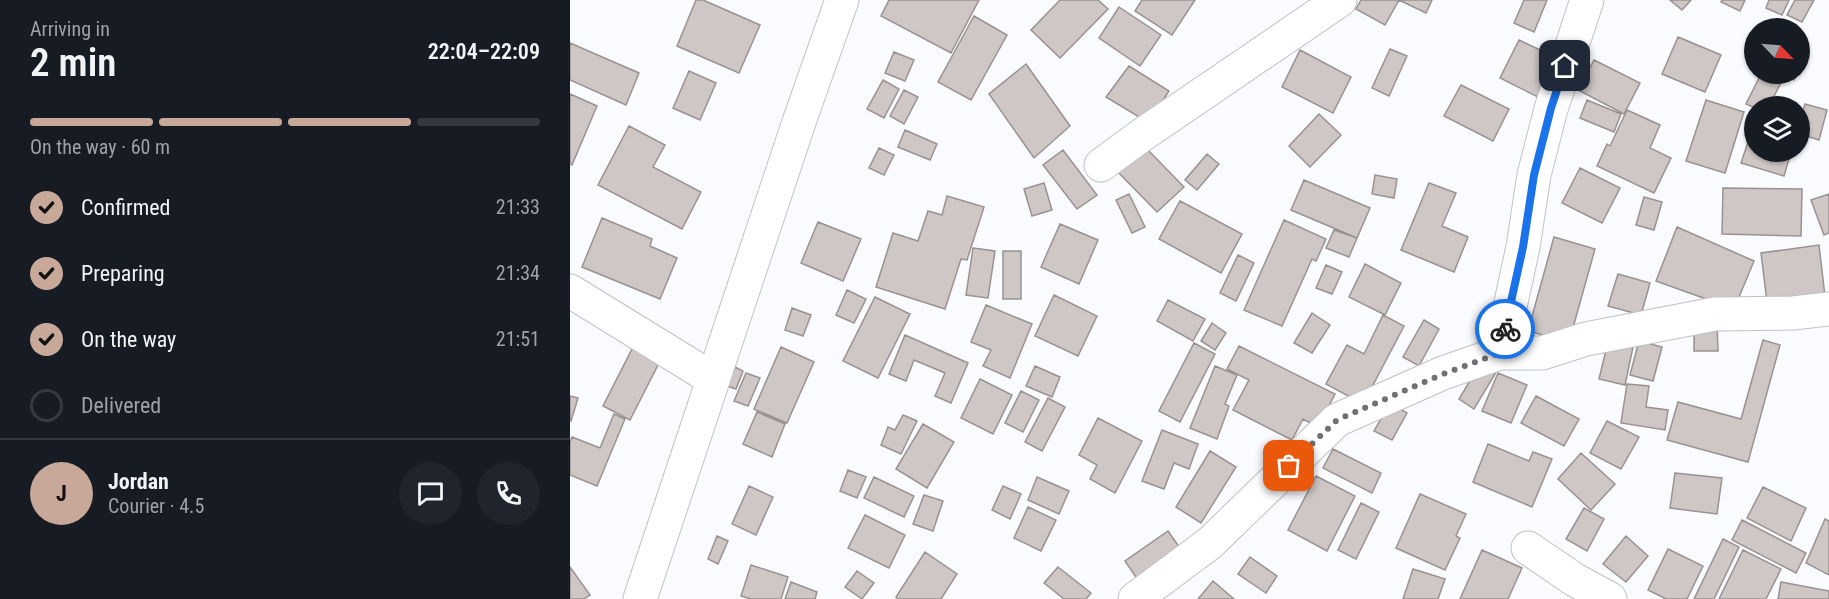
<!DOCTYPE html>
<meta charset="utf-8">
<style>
:root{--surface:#171b24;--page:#20242c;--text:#f1f3f6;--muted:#9ea1a6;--line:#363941;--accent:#c8a999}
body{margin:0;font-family:"Roboto Condensed",sans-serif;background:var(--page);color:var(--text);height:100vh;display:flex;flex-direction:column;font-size:22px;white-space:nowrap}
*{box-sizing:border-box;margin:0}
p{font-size:20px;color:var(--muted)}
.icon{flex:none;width:33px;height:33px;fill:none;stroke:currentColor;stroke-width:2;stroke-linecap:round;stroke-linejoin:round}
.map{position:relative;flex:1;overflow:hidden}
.sheet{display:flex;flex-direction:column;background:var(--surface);width:570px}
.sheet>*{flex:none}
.needle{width:39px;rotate:115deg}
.buttons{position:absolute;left:1174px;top:18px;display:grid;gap:12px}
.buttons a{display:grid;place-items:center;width:66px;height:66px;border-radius:50%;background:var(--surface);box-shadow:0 2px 4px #0004;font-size:30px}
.pin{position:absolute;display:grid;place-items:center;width:51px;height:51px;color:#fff;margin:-26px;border-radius:12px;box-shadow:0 3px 9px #0006}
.courier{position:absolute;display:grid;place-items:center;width:60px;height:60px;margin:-30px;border:4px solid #1a73e8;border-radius:50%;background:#fff;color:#222;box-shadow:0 2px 8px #0007}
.headline em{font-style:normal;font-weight:600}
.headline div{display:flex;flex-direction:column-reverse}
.headline{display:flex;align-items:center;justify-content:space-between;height:102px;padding:0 30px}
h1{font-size:39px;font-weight:600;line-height:45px}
.bar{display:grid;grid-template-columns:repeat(4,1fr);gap:9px 6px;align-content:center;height:72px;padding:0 30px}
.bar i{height:8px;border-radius:4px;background:var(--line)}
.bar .active{background:var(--accent)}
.bar p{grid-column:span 4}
.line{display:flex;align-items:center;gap:15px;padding:0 30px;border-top:2px solid var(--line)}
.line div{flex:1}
.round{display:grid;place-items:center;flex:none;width:63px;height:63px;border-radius:32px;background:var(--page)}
ol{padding:0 30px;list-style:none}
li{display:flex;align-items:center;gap:18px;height:66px}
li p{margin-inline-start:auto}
li .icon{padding:6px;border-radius:50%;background:var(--accent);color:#111;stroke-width:4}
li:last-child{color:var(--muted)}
li i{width:33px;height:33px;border:3px solid var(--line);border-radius:50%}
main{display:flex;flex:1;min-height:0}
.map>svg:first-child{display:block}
.building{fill:#cec7c6;stroke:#999291;stroke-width:1.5}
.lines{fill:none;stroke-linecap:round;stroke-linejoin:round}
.minor-casing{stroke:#c0c2c8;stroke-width:35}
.minor{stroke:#fff;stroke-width:33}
.done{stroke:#6f7073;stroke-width:6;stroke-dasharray:0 10.8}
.route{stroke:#1a73e8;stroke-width:8}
</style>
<main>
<section class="sheet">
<div class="headline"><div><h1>2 min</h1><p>Arriving in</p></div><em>22:04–22:09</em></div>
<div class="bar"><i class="active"></i><i class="active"></i><i class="active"></i><i></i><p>On the way · 60 m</p></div>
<ol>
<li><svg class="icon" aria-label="check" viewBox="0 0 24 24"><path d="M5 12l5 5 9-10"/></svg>Confirmed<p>21:33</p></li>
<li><svg class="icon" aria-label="check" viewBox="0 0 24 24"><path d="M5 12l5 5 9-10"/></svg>Preparing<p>21:34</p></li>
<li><svg class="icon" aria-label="check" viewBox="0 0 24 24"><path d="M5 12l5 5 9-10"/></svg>On the way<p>21:51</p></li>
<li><i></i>Delivered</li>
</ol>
<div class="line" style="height:108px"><b class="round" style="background:var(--accent);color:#111">J</b><div><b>Jordan</b><p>Courier · 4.5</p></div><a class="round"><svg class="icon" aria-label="chat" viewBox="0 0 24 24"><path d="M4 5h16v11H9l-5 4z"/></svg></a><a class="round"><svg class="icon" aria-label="phone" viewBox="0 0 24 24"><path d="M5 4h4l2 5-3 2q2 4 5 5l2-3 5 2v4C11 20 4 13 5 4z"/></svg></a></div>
</section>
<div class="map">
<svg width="1259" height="599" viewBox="0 0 1259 599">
<rect width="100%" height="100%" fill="#fafbff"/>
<path class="building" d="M126 0H133L190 25 169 73 107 46Z
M319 0H409L381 53 311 16Z
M490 0H528L538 9 490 58 461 30Z
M572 0H625L602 35 565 11Z
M791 0H829L815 25 786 9Z
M829 0H862L856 13Z
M954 0H977L964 32 944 23Z
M1100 0H1121L1112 10Z
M1152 0H1175L1170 11 1151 2Z
M1199 0H1219L1212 15 1196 8Z
M1225 0H1244L1232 22 1217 15Z
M549 7 591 35 570 66 529 38Z
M404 16 437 35 401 100 368 82Z
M1108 37 1151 55 1135 92 1092 74Z
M949 40 987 58 980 103 930 78Z
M0 43 69 73 56 105 0 80Z
M820 49 837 56 819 96 802 88Z
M730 50 781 77 763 113 712 87Z
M324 52 344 60 335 81 315 73Z
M1024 60 1070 83 1054 114 1008 90Z
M456 64 500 126 464 158 419 94Z
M559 66 599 91 579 123 536 97Z
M119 71 146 83 130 120 103 108Z
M1191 74H1227L1224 80 1215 75 1199 106H1185V108L1176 104Z
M313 80 329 89 314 118 297 109Z
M891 85 939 109 923 141 874 116Z
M334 90 348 97 334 124 320 116Z
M0 94 27 106 2 165 0 164Z
M1017 100 1051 114 1044 132 1010 118Z
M1136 100 1174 112 1155 173 1116 161Z
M1235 104 1257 110 1249 140 1230 134V121Z
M1057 110 1090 125 1080 148 1101 158 1084 193 1027 166 1037 144 1040 146Z
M749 114 771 135 740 167 719 146Z
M59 126 95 145 83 167 131 192 112 229 28 185Z
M335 130 367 144 360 160 328 147Z
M1181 133 1185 134V152H1221L1214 176 1171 163Z
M573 145 614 187 587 212 546 170Z
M309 148 324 155 314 175 299 168Z
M493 150 527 195 507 209 473 165Z
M637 154 649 164 627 190 615 180Z
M1010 168 1050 188 1032 223 992 203Z
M805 175 827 179 824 198 802 194Z
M734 180 800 208 787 238 721 210Z
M474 183 482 210 462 216 454 189Z
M859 183 886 193 872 226 898 237 884 272 831 250Z
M1153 188 1232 189 1231 236 1152 234Z
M559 194 575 227 562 233 546 200Z
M1259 194V233L1254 235 1241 200Z
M377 196 414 207 397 260 391 259 375 309 306 287 323 233 348 241 358 211 372 215Z
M1074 197 1092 202 1084 230 1066 225Z
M610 201 672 234 651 273 589 239Z
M32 218 82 239 80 246 107 258 90 299 12 267Z
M714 220 756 239 746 261 742 259 712 326 674 310Z
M248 222 291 239 273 281 231 263Z
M490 224 528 240 509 284 471 267Z
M1107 227 1184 261 1164 309 1086 281Z
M764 230 787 238 779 257 756 248Z
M984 237 1025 249 999 342 958 331Z
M1249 245 1255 296 1197 302 1191 253Z
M403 248 425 251 418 298 396 295Z
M433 251H451V299H433Z
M668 255 684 263 666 301 650 293Z
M795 264 831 283 815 315 779 297Z
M756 265 772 272 762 294 746 288Z
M1048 274 1080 283 1071 315 1038 306Z
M277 290 296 299 284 323 266 315Z
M484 295 527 316 508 356 465 336Z
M305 297 340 314 308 378 273 361Z
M598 300 635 319 623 341 587 321Z
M416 305 462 324 440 378 413 366 421 350 401 342Z
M222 308 241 315 233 336 215 330Z
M742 313 760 325 742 353 724 343Z
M813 315 834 326 793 404 756 384 777 345 794 354Z
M854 320 869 329 849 366 833 357Z
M1124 322H1147L1148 351H1124Z
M642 323 656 333 645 350 631 341Z
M335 335 398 363 381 403 365 396 375 373 344 360 336 381 319 374Z
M1193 340 1210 345 1178 462 1097 440 1108 402 1171 419Z
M1069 341 1092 347 1083 381 1060 375Z
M1038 342 1063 347 1055 385 1029 379Z
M624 343 645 354 610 422 589 411Z
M669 346 765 394 748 427 733 419 722 440 663 410 679 380 657 369Z
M63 347 90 361 60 420 33 406Z
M211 347 244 362 217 423 184 409Z
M913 359 928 369 904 409 889 399Z
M465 366 490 377 482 397 456 386Z
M645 366 667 375 655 404 659 406 647 439 620 428Z
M165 367 173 371 166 389 157 386Z
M176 373 190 378 178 406 164 401Z
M928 373 957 385 941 423 912 411Z
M410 379 442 395 423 434 391 418Z
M1057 384 1079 386 1076 407 1098 410 1095 430 1051 423Z
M451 391 469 400 453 432 435 423Z
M0 396 8 398 1 421 0 420Z
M966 396 1009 419 994 446 951 423Z
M478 398 495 407 472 451 455 442Z
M820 403 837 413 822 440 804 431Z
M187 412 215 424 202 457 173 444Z
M44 414 55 419 27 486 0 475V442L2 437 30 448Z
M333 415 347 421 331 454 311 445 318 427 325 430Z
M528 418 572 441 545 493 520 479 527 465 509 455Z
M1037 421 1069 437 1051 469 1020 453Z
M353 424 384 442 357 488 326 469Z
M592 430 628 444 619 469 604 463 594 489 572 481Z
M918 444 959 461 963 452 982 459 962 507 903 482Z
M763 449 811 473 802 493 753 468Z
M640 451 666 467 631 523 606 507Z
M1011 453 1045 484 1021 510 988 479Z
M278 470 296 477 287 498 270 491Z
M1105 473 1152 478 1147 514 1100 508Z
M746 476 785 496 757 551 718 530Z
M304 477 344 496 334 517 294 498Z
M467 477 499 491 489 514 458 500Z
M179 486 203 497 186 535 162 524Z
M433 486 451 494 440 519 422 510Z
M1193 487 1236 508 1221 541 1177 518Z
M850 494 896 514 886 536 890 538 875 570 826 548Z
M354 495 373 501 363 531 343 524Z
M791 503 809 512 786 559 768 550Z
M458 507 486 520 471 551 444 538Z
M1014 508 1034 519 1017 551 996 539Z
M295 515 335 535 319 568 278 548Z
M1255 519 1259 521V575L1236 563Z
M1172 520 1236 553 1226 573 1162 540Z
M598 531 617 558 574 589 555 561Z
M147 536 158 541 148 564 138 559Z
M1056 536 1078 556 1056 582 1033 564Z
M1153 539 1169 547 1144 599H1124Z
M1098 549 1133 566 1117 599H1096L1078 590Z
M912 550 952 568 938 599H890Z
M1173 550 1211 569 1196 599H1149Z
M355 552 387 574 371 599H329L326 597Z
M680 557 707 576 696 593 668 574Z
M181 565 218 577 211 599H181L171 596Z
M0 567 20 595 14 599H0Z
M488 567 521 593 516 599H494L474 583Z
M843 569 875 579 868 599H833Z
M287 571 304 583 292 599 275 587Z
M643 581 664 599H628Z
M221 582 247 592 245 599H215Z
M1211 582 1259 591V599H1208Z"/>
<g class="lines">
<g class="minor-casing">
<path id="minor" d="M531 165 572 135 770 0
M0 291 143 379
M930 353 953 247 964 175 981 109 1017 0
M958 548 1005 580 1040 599
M70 599 229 122 272 0
M565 599 640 543 767 420 873 373 930 353H972L1016 339 1145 314 1223 313 1259 309"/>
</g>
<use href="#minor" class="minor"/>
</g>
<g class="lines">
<path class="done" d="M719 466 767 420 873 374 930 353 935 329"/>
<path class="route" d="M935 329 953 247 964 175 981 108 995 66"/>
</g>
</svg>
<div class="buttons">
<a><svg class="needle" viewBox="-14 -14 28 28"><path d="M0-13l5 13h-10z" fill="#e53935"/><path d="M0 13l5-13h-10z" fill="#9ea1a6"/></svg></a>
<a><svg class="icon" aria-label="layers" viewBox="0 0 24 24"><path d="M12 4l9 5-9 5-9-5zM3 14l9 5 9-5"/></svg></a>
</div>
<div class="pin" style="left:719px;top:466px;background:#ea580c"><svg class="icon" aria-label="bag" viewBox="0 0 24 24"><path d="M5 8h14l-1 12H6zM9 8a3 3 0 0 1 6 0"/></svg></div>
<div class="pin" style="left:995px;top:66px;background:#1f2937"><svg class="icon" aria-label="home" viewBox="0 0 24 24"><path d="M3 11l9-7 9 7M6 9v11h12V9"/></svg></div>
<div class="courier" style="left:935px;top:329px"><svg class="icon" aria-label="bike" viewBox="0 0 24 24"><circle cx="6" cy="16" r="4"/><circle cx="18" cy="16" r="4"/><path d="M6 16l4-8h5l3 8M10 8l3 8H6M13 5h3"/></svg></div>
</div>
</main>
